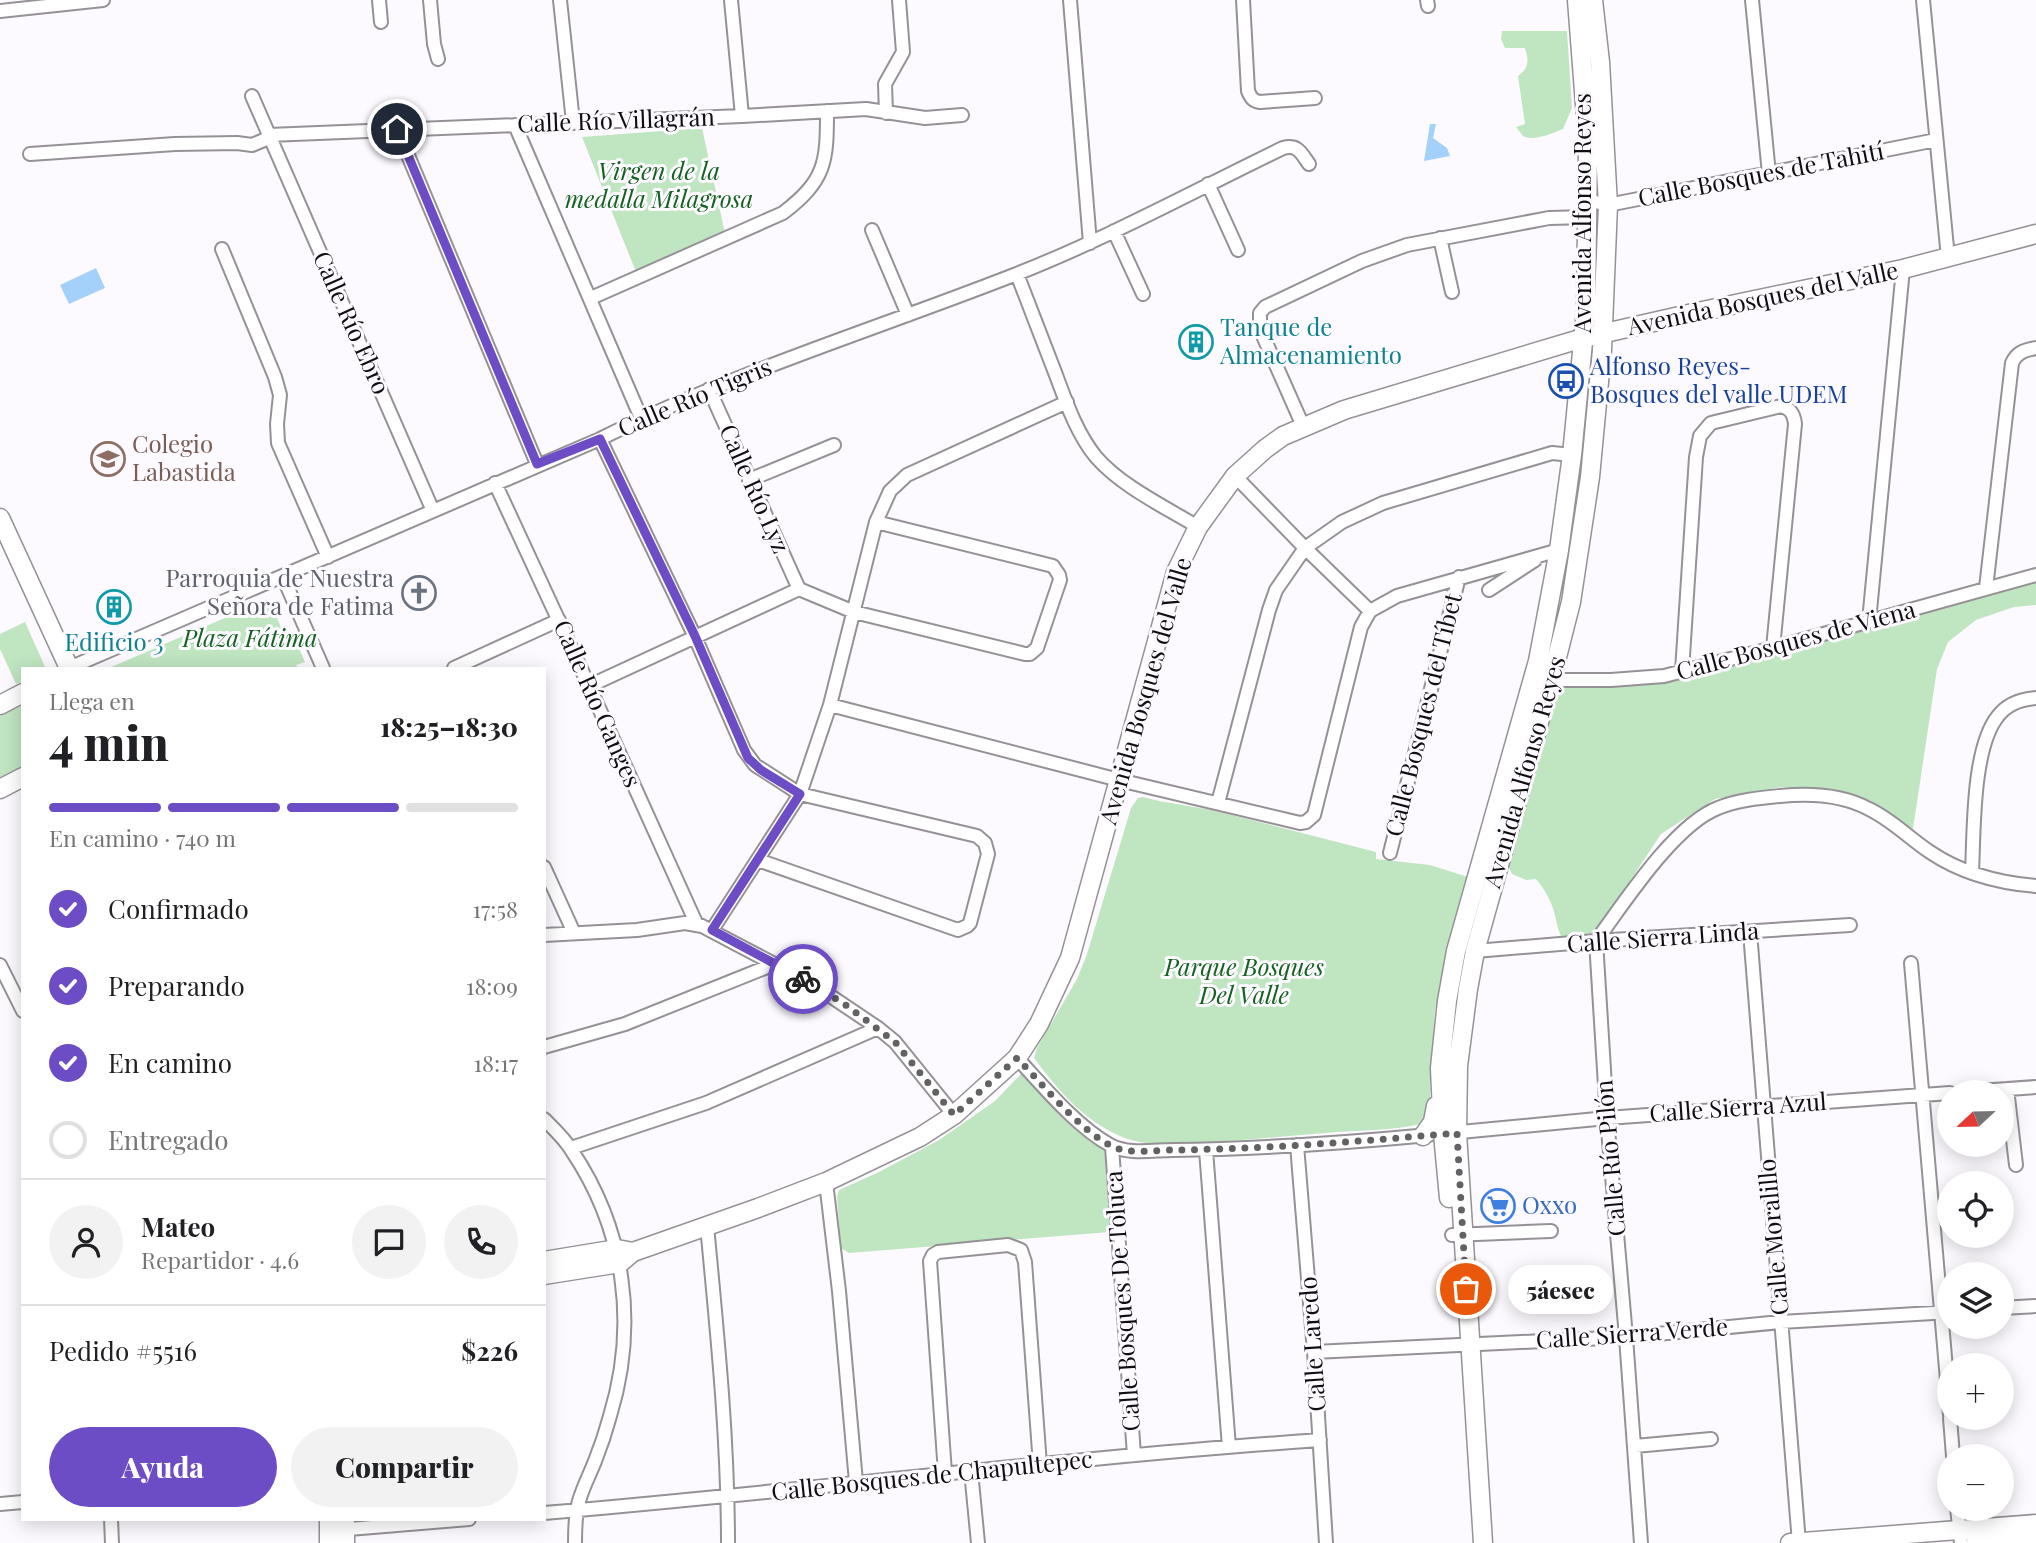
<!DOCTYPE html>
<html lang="es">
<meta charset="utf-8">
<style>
:root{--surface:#fff;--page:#f2f2f2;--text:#202124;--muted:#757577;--line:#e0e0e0;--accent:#6d4dc6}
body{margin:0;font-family:"Playfair Display",serif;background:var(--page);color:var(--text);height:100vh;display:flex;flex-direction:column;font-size:26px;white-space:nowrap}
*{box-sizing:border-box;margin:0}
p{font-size:23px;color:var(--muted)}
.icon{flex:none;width:38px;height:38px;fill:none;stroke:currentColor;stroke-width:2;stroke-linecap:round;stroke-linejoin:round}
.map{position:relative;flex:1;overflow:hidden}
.details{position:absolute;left:21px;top:667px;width:525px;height:854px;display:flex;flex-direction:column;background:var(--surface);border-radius:0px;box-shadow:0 4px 18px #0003}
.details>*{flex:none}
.needle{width:46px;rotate:248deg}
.fabs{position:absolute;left:1937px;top:1080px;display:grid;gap:14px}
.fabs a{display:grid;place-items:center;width:77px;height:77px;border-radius:50%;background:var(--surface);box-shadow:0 4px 18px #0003;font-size:35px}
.pin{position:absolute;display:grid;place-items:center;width:60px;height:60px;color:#fff;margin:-30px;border:4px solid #fff;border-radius:50%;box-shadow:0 2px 7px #0007}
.courier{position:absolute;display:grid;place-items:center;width:70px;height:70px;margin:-35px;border:5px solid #6d4dc6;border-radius:50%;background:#fff;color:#222;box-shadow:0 2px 9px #0007}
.bubble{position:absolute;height:49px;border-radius:24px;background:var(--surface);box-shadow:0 4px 18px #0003;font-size:23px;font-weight:800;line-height:49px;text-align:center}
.headline em{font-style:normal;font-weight:800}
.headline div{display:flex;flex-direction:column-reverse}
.headline{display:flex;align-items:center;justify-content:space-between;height:119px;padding:0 28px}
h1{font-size:46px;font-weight:800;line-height:52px}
.bar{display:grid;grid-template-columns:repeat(4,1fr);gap:10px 7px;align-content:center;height:84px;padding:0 28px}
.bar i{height:9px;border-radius:5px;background:var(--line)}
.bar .current{background:var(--accent)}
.bar p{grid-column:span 4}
.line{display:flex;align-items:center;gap:18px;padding:0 28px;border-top:2px solid var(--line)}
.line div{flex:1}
.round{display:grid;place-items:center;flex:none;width:74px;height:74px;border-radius:37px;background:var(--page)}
ol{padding:0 28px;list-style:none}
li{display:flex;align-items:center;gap:21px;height:77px}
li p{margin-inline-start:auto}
li .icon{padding:7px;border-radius:50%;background:var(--accent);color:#fff;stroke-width:4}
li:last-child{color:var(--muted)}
li i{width:38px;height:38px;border:4px solid var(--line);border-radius:50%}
.primary-button{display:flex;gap:14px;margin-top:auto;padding:14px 28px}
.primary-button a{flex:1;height:80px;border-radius:42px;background:var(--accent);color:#fff;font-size:28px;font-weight:800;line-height:80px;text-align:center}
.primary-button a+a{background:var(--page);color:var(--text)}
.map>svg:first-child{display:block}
.green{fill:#c0e5c1}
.water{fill:#a3d1f9}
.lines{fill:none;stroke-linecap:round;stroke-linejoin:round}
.street-casing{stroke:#959197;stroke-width:16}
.secondary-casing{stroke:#959197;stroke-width:21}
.street{stroke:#fff;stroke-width:12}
.secondary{stroke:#fff;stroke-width:18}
.done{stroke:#636164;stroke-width:7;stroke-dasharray:0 12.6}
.route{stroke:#6d4dc6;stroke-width:9}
.labels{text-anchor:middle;stroke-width:6;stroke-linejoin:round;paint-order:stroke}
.street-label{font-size:24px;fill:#100e11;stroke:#fdfaff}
.park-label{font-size:24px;font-style:italic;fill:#156220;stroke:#fdfaff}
.culture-label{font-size:24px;fill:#0d838f;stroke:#fdfaff;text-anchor:start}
.transit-label{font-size:24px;fill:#164399;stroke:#fdfaff;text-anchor:start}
.education-label{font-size:24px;fill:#785e54;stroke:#fdfaff;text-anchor:start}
.worship-label{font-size:24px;fill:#5b616d;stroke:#fdfaff;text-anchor:end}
.shop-label{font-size:24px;fill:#366cbe;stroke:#fdfaff;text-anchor:start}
</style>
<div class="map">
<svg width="2036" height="1543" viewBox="0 0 2036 1543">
<rect width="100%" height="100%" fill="#fdfaff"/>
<path class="green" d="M1502 31H1567L1572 108 1563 129C1553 133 1533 142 1523 136 1522 135 1517 128 1516 127L1525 124 1518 76C1529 68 1529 61 1525 48H1505L1501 39Z
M702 128 725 233 636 272 582 137Z
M2036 580V605L2014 607 1976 620 1948 642 1937 669 1913 829 1864 802 1822 790 1782 787 1715 799 1661 834 1591 940 1567 945C1556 933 1557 917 1551 903 1547 894 1542 886 1536 879L1526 880 1512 874 1508 865 1556 698 1559 691 1563 688 1656 681Z
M269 599 285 637 293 634 305 662 296 665 298 668H109Z
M25 622 45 667 44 668H23V681L16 684 0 649V634Z
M23 705V770L0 781V716Z
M1143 797 1159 801 1212 810 1376 852V859L1430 865 1468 877 1435 1010 1430 1078V1113L1421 1124C1391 1131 1357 1130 1326 1133 1287 1136 1248 1140 1209 1142 1180 1144 1147 1148 1120 1136 1083 1120 1057 1089 1034 1058L1037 1048 1077 979 1087 954 1131 808 1138 798Z
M1027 1072 1104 1144 1110 1232 849 1253 841 1248 837 1196 839 1190 879 1172 939 1140 995 1101 1021 1074Z"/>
<path class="water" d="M1430 124H1436L1433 138 1447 148 1450 156 1424 161Z
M96 268 105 288 69 304 60 285Z"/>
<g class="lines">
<g class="street-casing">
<path id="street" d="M379 0 381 22
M430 0 434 44 438 59
M560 0 573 122
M731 0 742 116
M1070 0 1090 243
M1243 0 1248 91C1251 98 1253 101 1260 102L1315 98
M1427 0 1428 6
M1752 0 1769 174
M1923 0 1948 258
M0 11 103 0
M252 96 433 511
M886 113 885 84 903 52 899 0
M515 125 641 418
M397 129 537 464
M269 135 742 116 866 109 925 118 962 115
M30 154 175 144 237 143 252 145 264 140 269 135
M1208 184 1238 250
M1587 200 1608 205 1936 140
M872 230 908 315
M1114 231 1143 294
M1440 238 1452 292
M222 249 275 377 280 395 277 424 278 443 328 557
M1017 274C1030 308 1043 341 1056 375 1066 402 1077 434 1096 457 1121 486 1165 507 1198 527
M591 298 783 213C826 180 827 162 827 111
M709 389 799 589
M1303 426 1260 329V313L1265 307 1362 261 1407 245 1549 218 1587 217
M600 439 695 637 744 750 755 765 800 794 977 836 985 843 988 854 970 923 967 926 958 930 758 860
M1235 476 1305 548 1370 611
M749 480 834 445
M495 483 589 686 697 925
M283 577 323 668
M1986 588 2012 363C2017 352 2025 350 2036 348
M799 589 854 612 1025 654H1030L1037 648 1060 580 1059 575 1053 566 876 522
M1489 590 1535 560
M1869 621 1903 269
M69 668 600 439C733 373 876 329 1014 275 1106 239 1194 191 1283 148 1298 144 1301 153 1309 164
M454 668 559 620
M1682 671 1696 457 1700 436 1711 423 1781 406C1791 408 1794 415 1795 424L1773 648
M1551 680H1611L1664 676 1773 648 2036 575
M589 686 799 589
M830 705 1119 780 1300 823 1306 822 1314 815 1361 627 1370 611 1397 596 1559 550
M1218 803 1269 610 1276 590 1305 548 1342 522 1383 503 1552 453 1572 455
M1390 853 1459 577
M544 867 574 933
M1972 873C1974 832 1972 748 1998 716 2007 704 2022 699 2036 698
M712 930 800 794 830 705 876 522 890 491 907 475 1067 402
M1750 932 1799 1543
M544 935 637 930 685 923 702 926 814 985 878 1028 895 1042 954 1115
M1475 951 1596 941 1850 925
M1911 963 1950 1415
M0 965 23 1011
M544 1047 625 1024 772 965
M1017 1058C1043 1086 1077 1127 1110 1145 1128 1155 1154 1150 1173 1150 1258 1149 1344 1143 1429 1135
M2007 1089 2016 1165
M1965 1092 2036 1087
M544 1119C554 1129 565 1139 572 1151 625 1230 638 1324 610 1416 606 1431 601 1446 595 1461 590 1474 583 1487 579 1501 575 1514 575 1529 575 1543
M1450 1133 1607 1118 1950 1093
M1297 1145 1314 1352 1326 1543
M1112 1147 1134 1455
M571 1148 706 1103 878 1028
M1206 1150 1229 1447
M826 1182 839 1291 856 1482
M707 1226C717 1331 728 1437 728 1543
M1452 1235 1551 1231
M2002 1308 2036 1306
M1314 1352 1626 1337 1781 1322 1950 1312
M1950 1418 1953 1456
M1635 1446 1711 1439
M971 1471 978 1543
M945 1473 930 1261 933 1255 938 1252 1008 1245 1021 1250 1025 1262 1040 1465
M0 1504 23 1502
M1957 1508 1961 1543
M544 1513C803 1491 1061 1458 1320 1440
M111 1519 112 1543
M337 1530 469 1519
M1641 1543 1626 1337 1607 1118 1596 941C1624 903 1674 825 1718 808 1737 800 1759 798 1780 796 1810 793 1843 795 1869 809 1892 820 1909 838 1930 852 1961 873 1999 883 2036 886"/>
</g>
<g class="secondary-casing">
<path id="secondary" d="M0 518 69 668
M0 705 23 693
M0 789 23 777
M1423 1136 1433 1122 1436 1106
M1449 1198 1443 1134 1440 1068 1447 1001 1456 951 1538 661 1559 550 1572 455 1586 311 1588 144 1577 0
M544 1261 617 1249 633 1252
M544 1275 620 1263 633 1252 758 1208 826 1182 920 1137 954 1115 1017 1058 1039 1024 1070 958 1176 572 1198 527 1235 476 1265 449 1283 436 1344 410 1583 338 1693 313 1903 269 2036 234
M329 1519V1543
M1976 1541 2036 1537
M345 1543V1519
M1483 1543 1457 1133 1458 1066 1468 989 1475 951 1555 665 1571 602 1590 477 1602 350 1608 205 1600 62 1593 0
M1790 1543 2036 1524"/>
</g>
<use href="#street" class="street"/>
<use href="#secondary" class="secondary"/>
</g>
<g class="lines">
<path class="done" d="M803 979 843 1003 895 1042 954 1115 1017 1058C1043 1085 1078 1128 1111 1146 1129 1155 1154 1150 1174 1150 1268 1149 1363 1141 1457 1133L1466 1289"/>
<path class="route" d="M397 129 537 464 600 439 695 636 748 758 761 770 800 794 712 930 803 979"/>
</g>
<defs>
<g id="building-ring" transform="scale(1.75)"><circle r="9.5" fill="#fdfaff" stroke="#0f9aa8" stroke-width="1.5"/><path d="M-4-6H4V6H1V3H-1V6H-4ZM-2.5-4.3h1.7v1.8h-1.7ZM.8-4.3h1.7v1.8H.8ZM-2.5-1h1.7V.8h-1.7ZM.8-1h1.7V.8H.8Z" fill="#0f9aa8"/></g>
<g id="bus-ring" transform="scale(1.75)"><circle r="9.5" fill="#fdfaff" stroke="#1a4fb4" stroke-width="1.5"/><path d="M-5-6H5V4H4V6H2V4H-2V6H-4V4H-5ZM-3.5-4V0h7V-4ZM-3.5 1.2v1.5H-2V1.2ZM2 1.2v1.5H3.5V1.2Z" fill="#1a4fb4"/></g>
<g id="school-ring" transform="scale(1.75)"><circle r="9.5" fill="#fdfaff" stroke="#8d6e63" stroke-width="1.5"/><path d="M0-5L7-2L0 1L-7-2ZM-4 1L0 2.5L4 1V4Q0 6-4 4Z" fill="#8d6e63"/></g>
<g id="church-ring" transform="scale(1.75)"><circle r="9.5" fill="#fdfaff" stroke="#6b7280" stroke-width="1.5"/><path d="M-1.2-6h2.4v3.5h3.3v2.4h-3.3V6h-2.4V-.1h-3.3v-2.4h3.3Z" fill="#6b7280"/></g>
<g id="supermarket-ring" transform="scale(1.75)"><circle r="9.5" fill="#fdfaff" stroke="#3f7fe0" stroke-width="1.5"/><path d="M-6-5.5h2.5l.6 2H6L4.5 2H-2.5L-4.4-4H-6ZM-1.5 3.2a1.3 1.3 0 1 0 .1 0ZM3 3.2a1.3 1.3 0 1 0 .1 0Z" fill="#3f7fe0"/></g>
</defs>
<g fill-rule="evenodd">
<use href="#building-ring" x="1196" y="342"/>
<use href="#bus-ring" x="1566" y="381"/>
<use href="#school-ring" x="108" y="459"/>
<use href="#church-ring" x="419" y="593"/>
<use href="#building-ring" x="114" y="607"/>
<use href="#supermarket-ring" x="1498" y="1206"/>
</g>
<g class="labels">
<g class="street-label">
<text transform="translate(616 121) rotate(-2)" y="8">Calle Río Villagrán</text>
<text transform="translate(1761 175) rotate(-11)" y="8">Calle Bosques de Tahití</text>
<text transform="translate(1583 213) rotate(-90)" y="8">Avenida Alfonso Reyes</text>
<text transform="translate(1763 299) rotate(-12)" y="8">Avenida Bosques del Valle</text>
<text transform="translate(351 323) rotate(66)" y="8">Calle Río Ebro</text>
<text transform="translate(695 398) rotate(-23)" y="8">Calle Río Tigris</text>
<text transform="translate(754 489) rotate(66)" y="8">Calle Río Lyz</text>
<text transform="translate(1796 641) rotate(-15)" y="8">Calle Bosques de Viena</text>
<text transform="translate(1146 691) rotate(-74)" y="8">Avenida Bosques del Valle</text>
<text transform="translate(597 704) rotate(66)" y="8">Calle Río Ganges</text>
<text transform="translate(1424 715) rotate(-76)" y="8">Calle Bosques del Tíbet</text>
<text transform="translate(1525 772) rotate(-74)" y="8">Avenida Alfonso Reyes</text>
<text transform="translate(1663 938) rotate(-4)" y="8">Calle Sierra Linda</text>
<text transform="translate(1738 1108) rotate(-4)" y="8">Calle Sierra Azul</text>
<text transform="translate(1611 1158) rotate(-95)" y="8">Calle Río Pilón</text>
<text transform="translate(1774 1237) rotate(-95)" y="8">Calle Moralillo</text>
<text transform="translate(1123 1301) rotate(-94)" y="8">Calle Bosques De Toluca</text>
<text transform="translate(1632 1334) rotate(-4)" y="8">Calle Sierra Verde</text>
<text transform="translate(1313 1344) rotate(-94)" y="8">Calle Laredo</text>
<text transform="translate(932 1476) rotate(-6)" y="8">Calle Bosques de Chapultepec</text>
</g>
<g class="park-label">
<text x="659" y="180">Virgen de la<tspan x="659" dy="28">medalla Milagrosa</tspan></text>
<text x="250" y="647">Plaza Fátima</text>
<text x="1244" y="976">Parque Bosques<tspan x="1244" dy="28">Del Valle</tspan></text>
</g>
<g class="culture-label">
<text x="1220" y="336">Tanque de<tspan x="1220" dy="28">Almacenamiento</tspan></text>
<text x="114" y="651" text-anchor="middle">Edificio 3</text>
</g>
<g class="transit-label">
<text x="1590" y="375">Alfonso Reyes-<tspan x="1590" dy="28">Bosques del valle UDEM</tspan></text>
</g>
<g class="education-label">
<text x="132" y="453">Colegio<tspan x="132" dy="28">Labastida</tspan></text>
</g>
<g class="worship-label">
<text x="394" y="587">Parroquia de Nuestra<tspan x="394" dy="28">Señora de Fatima</tspan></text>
</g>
<g class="shop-label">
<text x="1522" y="1214">Oxxo</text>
</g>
</g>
</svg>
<div class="fabs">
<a><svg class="needle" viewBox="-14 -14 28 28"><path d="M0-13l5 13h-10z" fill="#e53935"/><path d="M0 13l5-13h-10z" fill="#757577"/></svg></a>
<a><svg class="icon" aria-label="locate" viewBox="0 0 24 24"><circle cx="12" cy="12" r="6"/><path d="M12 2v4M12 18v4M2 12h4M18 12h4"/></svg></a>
<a><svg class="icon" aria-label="layers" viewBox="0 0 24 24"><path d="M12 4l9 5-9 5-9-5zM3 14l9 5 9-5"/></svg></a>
<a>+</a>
<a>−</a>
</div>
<div class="pin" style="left:1466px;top:1289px;background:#ea580c"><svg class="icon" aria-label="bag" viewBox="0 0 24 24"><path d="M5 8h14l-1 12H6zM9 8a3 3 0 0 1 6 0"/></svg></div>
<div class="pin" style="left:397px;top:129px;background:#1f2937"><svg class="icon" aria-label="home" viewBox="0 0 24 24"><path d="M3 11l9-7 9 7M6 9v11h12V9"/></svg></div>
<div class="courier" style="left:803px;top:979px"><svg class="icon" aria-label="bike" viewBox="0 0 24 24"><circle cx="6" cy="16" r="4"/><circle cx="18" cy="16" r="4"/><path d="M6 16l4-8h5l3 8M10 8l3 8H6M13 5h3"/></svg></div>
<div class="bubble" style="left:1508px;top:1265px;width:105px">5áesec</div>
<section class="details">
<div class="headline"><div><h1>4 min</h1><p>Llega en</p></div><em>18:25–18:30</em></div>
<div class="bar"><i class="current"></i><i class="current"></i><i class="current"></i><i></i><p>En camino · 740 m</p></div>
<ol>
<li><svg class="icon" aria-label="check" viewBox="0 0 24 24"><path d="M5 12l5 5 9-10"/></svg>Confirmado<p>17:58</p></li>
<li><svg class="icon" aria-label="check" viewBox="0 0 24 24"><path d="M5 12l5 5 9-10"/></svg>Preparando<p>18:09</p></li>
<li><svg class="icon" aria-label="check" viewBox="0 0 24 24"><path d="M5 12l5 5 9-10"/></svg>En camino<p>18:17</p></li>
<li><i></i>Entregado</li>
</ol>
<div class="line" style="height:126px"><a class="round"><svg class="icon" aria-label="person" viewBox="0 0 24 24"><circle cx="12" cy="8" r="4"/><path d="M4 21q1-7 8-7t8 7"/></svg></a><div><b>Mateo</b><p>Repartidor · 4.6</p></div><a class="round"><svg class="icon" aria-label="chat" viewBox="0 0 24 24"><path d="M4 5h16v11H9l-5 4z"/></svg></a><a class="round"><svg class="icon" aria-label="phone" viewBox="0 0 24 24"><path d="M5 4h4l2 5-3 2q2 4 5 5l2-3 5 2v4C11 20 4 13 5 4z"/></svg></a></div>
<div class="line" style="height:91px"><div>Pedido #5516</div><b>$226</b></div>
<div class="primary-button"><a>Ayuda</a><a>Compartir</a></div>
</section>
</div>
